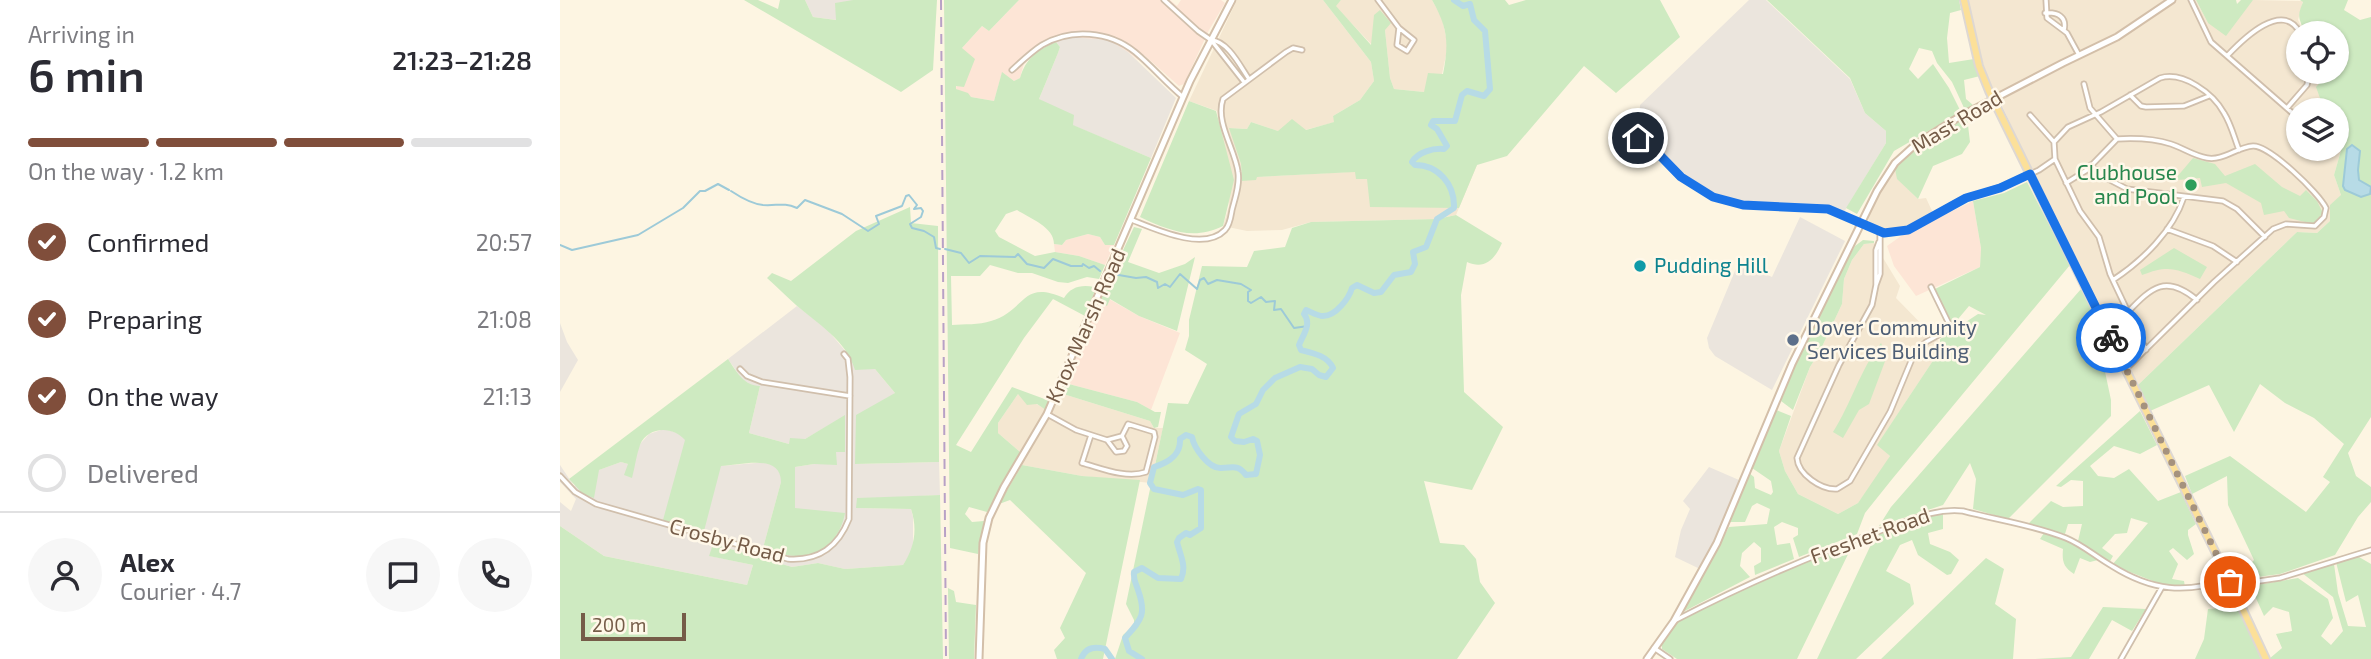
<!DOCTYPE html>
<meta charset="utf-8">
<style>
:root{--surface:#fff;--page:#f7f7f7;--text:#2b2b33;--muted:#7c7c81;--line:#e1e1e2;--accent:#804e3b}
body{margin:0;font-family:"Exo 2",sans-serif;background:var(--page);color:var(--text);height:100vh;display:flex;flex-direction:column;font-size:26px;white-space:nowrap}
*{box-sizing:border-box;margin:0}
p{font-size:23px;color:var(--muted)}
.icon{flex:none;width:38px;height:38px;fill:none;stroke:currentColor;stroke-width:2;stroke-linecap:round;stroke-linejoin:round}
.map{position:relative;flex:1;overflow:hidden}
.panel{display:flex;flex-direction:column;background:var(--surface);width:560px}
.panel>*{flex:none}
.tools{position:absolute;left:1726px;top:21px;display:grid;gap:14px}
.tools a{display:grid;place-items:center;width:63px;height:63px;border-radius:50%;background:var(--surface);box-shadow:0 2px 5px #0004;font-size:35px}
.scale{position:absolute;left:21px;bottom:18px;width:105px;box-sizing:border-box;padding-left:7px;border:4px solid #755c48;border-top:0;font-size:19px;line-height:24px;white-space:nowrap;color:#755c48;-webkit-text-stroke:5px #fff8e9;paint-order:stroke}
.pin{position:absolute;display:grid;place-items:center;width:60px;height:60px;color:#fff;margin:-30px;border:4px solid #fff;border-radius:50%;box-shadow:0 2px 7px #0007}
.courier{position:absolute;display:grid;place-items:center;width:70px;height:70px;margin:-35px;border:5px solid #1a73e8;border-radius:50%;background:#fff;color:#222;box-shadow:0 2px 9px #0007}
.overview em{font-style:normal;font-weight:600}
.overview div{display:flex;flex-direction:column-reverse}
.overview{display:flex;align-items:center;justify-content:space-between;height:119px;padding:0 28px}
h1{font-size:46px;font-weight:600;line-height:52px}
.bar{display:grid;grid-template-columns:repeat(4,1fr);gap:10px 7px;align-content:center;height:84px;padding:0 28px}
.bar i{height:9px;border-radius:5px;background:var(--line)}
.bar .selected{background:var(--accent)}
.bar p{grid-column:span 4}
.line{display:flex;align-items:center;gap:18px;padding:0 28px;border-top:2px solid var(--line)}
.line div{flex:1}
.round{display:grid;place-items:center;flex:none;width:74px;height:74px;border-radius:37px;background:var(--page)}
ol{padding:0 28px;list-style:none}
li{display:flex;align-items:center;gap:21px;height:77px}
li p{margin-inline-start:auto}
li .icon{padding:7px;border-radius:50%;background:var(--accent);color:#fff;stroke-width:4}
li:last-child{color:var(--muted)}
li i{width:38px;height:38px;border:4px solid var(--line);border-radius:50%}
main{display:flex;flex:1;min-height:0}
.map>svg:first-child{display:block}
.residential{fill:#f4e7d1}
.commercial{fill:#fde5d6}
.industrial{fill:#ebe5dd}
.green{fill:#ceeac1}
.water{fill:#b7dbe6;stroke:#9dcad8;stroke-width:2}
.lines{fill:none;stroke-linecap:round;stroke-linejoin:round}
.stream{stroke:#9dcad8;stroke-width:2}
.river{stroke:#b7dbe6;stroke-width:6}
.street-casing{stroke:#d0bfac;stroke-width:7}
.secondary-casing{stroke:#d3bfa9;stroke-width:9}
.primary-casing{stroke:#ded8d3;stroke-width:10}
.street{stroke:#fff;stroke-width:3.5}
.secondary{stroke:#fff;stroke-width:5}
.primary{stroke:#fce099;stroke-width:6}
.rail{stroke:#b8a1c6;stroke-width:2;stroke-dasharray:10 7;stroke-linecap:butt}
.done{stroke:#a5927e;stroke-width:7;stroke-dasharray:0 12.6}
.route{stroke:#1a73e8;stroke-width:9}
.leisure-dot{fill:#2e9e5b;stroke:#fff8e9;stroke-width:2.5}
.culture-dot{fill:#0f9aa8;stroke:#fff8e9;stroke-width:2.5}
.service-dot{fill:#5c6f8a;stroke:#fff8e9;stroke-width:2.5}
.labels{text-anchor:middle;stroke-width:5;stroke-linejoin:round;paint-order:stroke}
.street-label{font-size:21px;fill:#755c48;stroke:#fff8e9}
.leisure-label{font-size:21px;fill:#27864d;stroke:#fff8e9;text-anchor:end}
.culture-label{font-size:21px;fill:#0d838f;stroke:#fff8e9;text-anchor:start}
.service-label{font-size:21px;fill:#4e5e75;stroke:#fff8e9;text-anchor:start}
</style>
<main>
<section class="panel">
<div class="overview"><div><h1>6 min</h1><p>Arriving in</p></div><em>21:23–21:28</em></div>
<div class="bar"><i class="selected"></i><i class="selected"></i><i class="selected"></i><i></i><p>On the way · 1.2 km</p></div>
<ol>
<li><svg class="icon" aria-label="check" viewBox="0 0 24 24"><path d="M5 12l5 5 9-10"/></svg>Confirmed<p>20:57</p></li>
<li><svg class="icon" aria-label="check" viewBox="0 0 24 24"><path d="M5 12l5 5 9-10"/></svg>Preparing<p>21:08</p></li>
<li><svg class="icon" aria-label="check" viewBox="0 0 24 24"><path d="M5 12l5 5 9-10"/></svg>On the way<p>21:13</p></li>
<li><i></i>Delivered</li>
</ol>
<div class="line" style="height:126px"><a class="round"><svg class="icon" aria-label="person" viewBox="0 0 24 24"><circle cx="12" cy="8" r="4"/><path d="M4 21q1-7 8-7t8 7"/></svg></a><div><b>Alex</b><p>Courier · 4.7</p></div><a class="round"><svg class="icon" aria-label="chat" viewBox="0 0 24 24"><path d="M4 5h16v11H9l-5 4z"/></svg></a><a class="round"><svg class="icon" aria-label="phone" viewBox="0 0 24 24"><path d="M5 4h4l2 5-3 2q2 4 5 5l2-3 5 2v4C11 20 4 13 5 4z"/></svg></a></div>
</section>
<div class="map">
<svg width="1811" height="659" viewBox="0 0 1811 659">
<rect width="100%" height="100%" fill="#fdf5e2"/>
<path class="residential" d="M677 0H763L811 62 814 81 800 100 773 116 775 122 745 130 718 131 691 122 687 129 670 128 681 164 682 181 696 177 917 165 896 215 877 219 751 222 722 230 687 231 663 226 669 206 657 111 629 101Z
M781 0H872L882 18 888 46 882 74 864 92 834 89 830 78 825 30 831 23 812 45 775 6Z
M1408 0H1636L1648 23 1693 0 1743 1 1738 20 1744 33H1738V72H1766L1761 101 1764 100 1767 106 1759 110H1738V149H1776V134L1779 138 1782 147 1774 175 1781 195 1770 221 1757 233 1737 232 1578 385 1485 198 1437 95 1433 92 1420 54Z
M1335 169 1338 179 1358 199 1366 198 1373 213 1346 229 1327 231 1313 227 1308 219 1320 191Z
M1314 243 1340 286 1336 298 1380 343V350L1318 444 1330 456 1322 471 1298 503 1278 514 1238 494 1225 471 1219 451 1250 367 1260 351 1282 304 1284 279 1292 260 1304 244Z
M500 393 590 421 594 428H603L591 483 522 476 462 465 460 452 438 433V423L458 394 491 412Z"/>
<path class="commercial" d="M459 0H610L617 6 621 0H661L665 3 649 30 624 84 619 86 584 55 578 60 568 52 496 42 483 48 464 63 460 78 454 81 442 73 434 101 411 97 396 89 402 48 422 26 429 31Z
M1413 201 1421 248 1420 267 1356 296 1334 266 1327 246 1341 236Z
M528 234 540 237 545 245H554L545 265 519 256 495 252 494 244 502 245 506 240Z
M549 299 579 316 620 333 591 410 577 402 505 383 539 301 543 305Z"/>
<path class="industrial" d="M245 0H293L277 20 253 17Z
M1189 0H1206L1290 79 1305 113 1326 131V143L1284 212 1259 204 1183 202 1149 191 1130 182 1079 130 1080 105Z
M509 37 549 40 568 52 616 98 591 158 512 125 479 99 498 53 500 47 496 42Z
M1240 217 1285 241 1212 390 1155 356 1149 348 1147 338 1177 266 1179 263 1212 277Z
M237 306 266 328 292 359 315 369 335 393 295 464 379 462 380 495 297 499V508L351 509 353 517V549L343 565 285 569 258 563 232 567 153 544 150 556 193 565 187 585 44 556 0 526V502L11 511 16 499 0 482V465L14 486 39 470 61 462 68 464 81 443 89 434 104 429 119 433 161 466 206 462 216 466 221 473V482L203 548 235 508V467L254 464 276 452 285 451V416L245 439 229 444 189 433 200 386H192L181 378 168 359Z
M0 323 7 342 18 360 0 392Z
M1149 467 1179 480 1155 543 1140 569 1115 557 1121 530 1130 509 1123 501Z"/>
<path class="green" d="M184 0H198L218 9 220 0H245L253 17 276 20 275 3 293 0H377L373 70 341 92Z
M384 0H459L429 31 422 26 402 48 415 59 404 87 396 86V89L408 93 411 97 434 101 442 72 454 81 460 78C466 58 477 50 496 42L500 47 498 53 479 99 514 115 513 125 591 158 554 245H545L540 237 528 234 506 240 502 245 494 244C494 227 471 219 457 210L446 214 435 231 439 237 475 256 495 252 519 256 545 265 539 279 527 277 508 283 498 282 472 273H458L430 265 420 276H391L392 325C404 324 419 325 431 321 467 310 461 279 504 298 510 287 522 284 534 287V293L525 316 493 299 464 338 396 445 411 452 452 387 490 401 486 410 477 404 467 405 458 394 438 423V433L460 452 427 512 409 507 405 514 412 522 424 521 418 554 390 548Z
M763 0H781L776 6 811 45 814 15 820 10 831 23 825 30 830 78 834 89 864 92 868 73 883 74C889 43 888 28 872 0H945L949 5 966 0H1100L1120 37 1056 93 1024 66 947 156 917 165 899 208 810 207 807 179H796L795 172 697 177 696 180 682 181 681 164 669 128 687 129 691 122 718 131 732 119 746 130 774 122 773 116 800 100 814 81 811 62Z
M1207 0H1399L1401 10 1390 13 1387 38 1389 63 1414 59 1420 76 1404 80 1406 99 1413 105 1405 110 1392 82 1377 63 1372 51 1359 48 1349 69 1358 79 1373 64 1389 88 1401 112 1334 151 1297 214 1286 208 1326 143V131L1305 113 1290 78Z
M1636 0H1676L1677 4 1681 0H1693L1666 36 1648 23Z
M1740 0H1788L1784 10 1800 20 1811 17V417L1788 453 1796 476 1811 487V502L1798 517 1775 555 1720 574 1683 579V572L1694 560 1668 505 1667 476 1632 494 1625 476 1670 456 1746 512 1770 482 1763 477 1784 444 1754 418 1725 403 1700 384 1674 432 1649 385 1590 411 1578 385 1737 232 1757 233 1770 221V205L1781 195 1774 175 1782 147 1776 134V110H1759L1767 106 1764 100 1761 101 1756 87 1767 75 1766 72H1776V33H1760L1752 26 1744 33C1740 17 1736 19 1743 2Z
M629 101 656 111 674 180 663 226C633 241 608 230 580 217Z
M1407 117 1410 142 1402 154 1373 166 1358 199 1337 179 1335 169C1354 145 1380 132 1407 117Z
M1633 158 1655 164 1665 176 1695 164 1722 187 1740 196 1746 190 1757 201 1763 213 1753 224 1729 218 1724 211 1704 215 1701 203 1666 183 1642 187 1640 178 1618 180 1616 178Z
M1467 182 1510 265 1333 478 1305 513 1297 534 1239 557 1233 538 1238 535V528L1222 522 1214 527 1217 545 1230 543 1234 559 1195 575 1194 566 1201 562V548L1194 542 1182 553 1180 566 1190 577 1123 612 1169 527 1207 524 1210 509 1197 503 1192 506 1185 522H1168L1189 473 1194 477 1195 488 1211 495 1213 492 1211 481 1192 468 1216 410 1231 416 1219 451 1225 471 1238 494 1278 514 1298 503 1330 456 1317 445 1380 350V339L1418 314 1426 315 1409 306 1393 325 1375 289 1420 267 1421 248 1413 201 1444 193Z
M350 207 351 223 378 226 379 462 295 464 296 415 335 393 315 369 295 370C286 340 258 324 236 305 226 296 217 287 207 278L212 273 231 281 296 231Z
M896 215 942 243C935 259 925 270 907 262L901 295 904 392 943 427 912 490 864 481 880 543 904 545 916 559 920 582 935 603 897 659H555L563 635 574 625V620L566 604 608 403 628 404 647 364 625 350 629 336V320L642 266 687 267 694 251 725 247 732 228 751 222 877 219Z
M574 227 582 229 568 262 599 273 625 264 635 257 617 331 579 316 550 299 547 306 539 301Z
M1303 240 1314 241V243L1304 244 1292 260 1284 279 1282 304 1260 351 1250 367 1233 410 1221 401 1232 373 1273 286 1295 246Z
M1614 248 1647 267 1640 279C1616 268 1607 265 1582 275L1580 270Z
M1521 289 1555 359 1544 367 1551 400V416L1448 519 1413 509 1416 479 1410 463 1383 505 1319 526 1331 507Z
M1321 343 1327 356 1309 404 1299 410 1283 438 1273 432C1291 404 1300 370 1321 343Z
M168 359C176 371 184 386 200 386L189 433 229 444 230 438 245 439 285 415V452H276L277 465 254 464 235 467V508L285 513C281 537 262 558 236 556 225 556 213 551 203 548L221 482C221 453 181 465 161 466L144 531 103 520 125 440C113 426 88 426 80 445 76 456 75 467 72 478L64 475 68 464 61 462 39 470 34 498 23 494 9 479Z
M505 383 577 402 595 412H601L598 427 594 428 590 421 500 393Z
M1580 411 1597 445 1580 454 1554 446 1530 466 1538 476 1554 478 1569 469 1598 501 1621 492 1636 524 1628 530V535L1634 554 1627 560 1613 548 1609 551 1618 564 1612 579 1624 581 1625 587 1603 585 1552 565 1588 523 1571 518 1567 533 1555 534 1542 548 1553 556 1549 563 1518 541 1522 524H1508L1505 534 1468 524 1491 501 1503 507 1523 506V481L1511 480 1501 487 1496 486Z
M462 465 522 476 580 480 543 659H497L494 650 505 638 500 628 526 573 450 500 439 504Z
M380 495 383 659H0V526L44 556 187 585 193 565 149 556 153 544 232 567 258 563 285 569 343 565C354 548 358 530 351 509L296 508 297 498Z
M1383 512V529L1368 533 1370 544 1390 552 1399 560 1391 574 1387 575 1358 555 1352 540 1340 545 1326 571 1350 584 1354 604 1296 659H1257L1316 534Z
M1484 533 1515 544 1538 560 1530 562 1520 558 1514 574C1503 567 1502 561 1503 549L1480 539Z
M1294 542 1237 659H1117L1102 649V642L1117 621 1216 573Z
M1799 557 1811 564V659H1709L1722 648 1716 634 1732 631 1729 612 1713 607 1704 616 1695 596 1681 593 1679 588 1738 578 1768 599 1773 618 1761 636 1771 645 1783 631 1773 597 1742 573 1774 564 1778 593 1788 626 1806 627 1798 595 1786 602 1776 562Z
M1426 558 1444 569 1435 604 1456 619 1453 659H1321Z
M388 588 394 591 396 602 416 605 414 659H389Z
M1676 604 1701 659H1635L1644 639 1648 609 1663 608Z
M1543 607 1586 609 1572 631 1552 620 1529 659H1475L1511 657Z"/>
<path class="water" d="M1792 145 1800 151 1798 170 1799 180 1811 187 1810 194 1801 197 1785 190 1783 186 1787 149Z"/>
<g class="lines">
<path class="stream" d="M171 191C180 197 192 204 203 205 218 206 223 202 237 208L245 200 282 214 308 231 319 224 316 216 342 206 346 196 349 195 357 205 354 209 361 208 363 211 361 217 350 224 352 228 364 231 374 237 376 248 380 249
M0 245 12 250 78 235 123 208 140 191H145L158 184 169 190
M385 249 401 253 409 263 420 256 455 257 458 254 467 264 484 268 493 259 511 266H522L523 264 529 268 534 266 540 271
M553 274 576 278 586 277 597 282 598 288 605 284 610 287 620 274 637 289 640 280 644 278 648 284 657 280 681 284 691 290 688 292V301L691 303 701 297 706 302 715 301 714 310 721 309 734 328 748 326"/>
<path class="river" d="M521 659C525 648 534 646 545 649L552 659
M582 659 569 651 565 638C581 620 587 615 578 590 576 583 573 580 574 572L582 568 598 578 621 579C627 566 620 555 617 542L619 538 626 533 630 535 641 528V490L638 489 623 495 594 489 590 483 594 467C607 463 621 456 620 439L626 435 632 437C634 448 649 469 661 468 674 468 677 464 686 475L696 474 700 455 697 441 693 439 684 442 675 441 671 437 679 414 696 404 703 390 715 378 740 367 752 369 759 375 766 377 773 368C768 356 753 353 741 350L739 345C743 335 752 324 744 314L746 310C751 312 758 316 763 316 776 316 789 298 792 288L797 285 814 293 821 292 834 275 851 272 855 264 853 252 866 247 877 219 894 208C895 184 878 165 855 165L852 162C858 152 873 148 884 149L887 146 877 129 871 125 873 121H895L902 95 907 91 924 96 930 89 925 31 914 20 910 4 903 6 894 0"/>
<g class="street-casing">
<path id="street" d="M604 0 638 31 651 40 684 82
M818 0 839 28 837 45 847 51 854 40 839 28
M1486 0 1487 18 1507 33 1519 55
M1631 0 1651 42 1738 118
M1485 13C1498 12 1507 17 1504 30
M651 40C668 41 680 66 689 79
M1667 56C1684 38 1723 0 1740 33
M452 70C462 61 471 52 482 45 511 28 549 31 575 52 592 66 606 83 623 97
M1524 84 1530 108 1557 139C1574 138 1595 139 1611 144 1623 148 1634 156 1647 158 1663 161 1677 147 1693 146 1709 145 1759 193 1766 208L1764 217 1755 226 1726 224 1713 229 1654 282 1566 369
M1570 95 1581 106 1586 107 1624 106 1649 96
M1727 108 1747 85 1750 72
M1470 115 1494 142
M1091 147 1080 156 1074 154 1071 146 1075 139H1084L1120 177 1153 197 1183 205 1268 209 1324 233 1348 230 1399 201 1449 184 1479 170 1495 159 1520 211 1539 237 1550 274 1586 350
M1755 149 1761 156 1767 153 1769 149
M1495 159 1494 142 1508 127 1541 112 1600 78C1623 71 1653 93 1664 113 1671 124 1674 137 1679 150
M1531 165 1548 179 1567 189 1663 201 1677 209 1705 237
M1506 183 1527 170 1557 139
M572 220C595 229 644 252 665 230 670 225 671 216 672 210 675 198 680 185 678 172 675 149 655 122 663 99L726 52 733 48 742 50
M1607 229 1653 246 1677 262
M1319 242 1316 250V285L1312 305 1279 365 1237 458C1238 474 1261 490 1277 489L1290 481 1330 412 1354 354 1366 342 1391 328 1371 287
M1553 280C1582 261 1613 231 1624 197
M1316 285 1320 274V232
M1568 312C1592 287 1606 274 1637 300
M180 369 187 376 202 382 290 396
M487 414 516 430 547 440
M531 435 522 463C541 468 566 479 586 472L595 437 594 432 568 424 562 436
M562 436 567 446 564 451 556 452 547 440Z
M0 476 15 492 36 504 228 559C259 561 278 547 289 519L290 377 288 359 284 354
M1672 585 1720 578 1811 550
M1116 620C1183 585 1253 555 1325 529 1351 520 1375 508 1403 511 1437 520 1474 525 1506 538 1523 545 1536 557 1552 566 1592 591 1625 594 1669 579
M1094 648 1110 659
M1561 659 1602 587"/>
</g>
<g class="secondary-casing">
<path id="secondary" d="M419 659 423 543 429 518 444 487 487 414 630 81 672 0
M1087 659 1114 621 1157 543 1232 364 1317 191 1335 163 1356 144 1399 117 1503 63 1557 37 1612 0"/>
</g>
<g class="primary-casing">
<path id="primary" d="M1404 0 1419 66 1429 91 1670 582 1706 659"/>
</g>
<use href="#street" class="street"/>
<use href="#secondary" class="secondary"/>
<use href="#primary" class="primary"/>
<path class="rail" d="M381 0 386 659"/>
</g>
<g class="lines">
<path class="done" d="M1551 338 1670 582"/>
<path class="route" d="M1078 138 1086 141 1121 177 1153 197 1183 205 1268 209 1324 233 1348 230 1406 198 1440 188 1470 174 1551 338"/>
</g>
<circle class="leisure-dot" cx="1631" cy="185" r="7"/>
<circle class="culture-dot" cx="1080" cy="266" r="7"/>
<circle class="service-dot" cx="1233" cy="340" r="7"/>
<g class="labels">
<g class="street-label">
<text transform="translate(1397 122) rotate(-31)" y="7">Mast Road</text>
<text transform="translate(526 326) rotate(-66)" y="7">Knox Marsh Road</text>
<text transform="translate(1310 536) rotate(-20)" y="7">Freshet Road</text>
<text transform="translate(167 541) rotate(15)" y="7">Crosby Road</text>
</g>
<g class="leisure-label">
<text x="1617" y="180">Clubhouse<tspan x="1617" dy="24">and Pool</tspan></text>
</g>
<g class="culture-label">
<text x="1094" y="273">Pudding Hill</text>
</g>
<g class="service-label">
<text x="1247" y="335">Dover Community<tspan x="1247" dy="24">Services Building</tspan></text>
</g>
</g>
</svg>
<div class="tools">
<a><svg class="icon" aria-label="locate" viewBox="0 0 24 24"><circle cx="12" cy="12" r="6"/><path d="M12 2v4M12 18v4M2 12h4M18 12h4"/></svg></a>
<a><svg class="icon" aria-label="layers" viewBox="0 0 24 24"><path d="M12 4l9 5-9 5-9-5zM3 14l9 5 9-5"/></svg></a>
</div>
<div class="scale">200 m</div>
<div class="pin" style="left:1670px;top:582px;background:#ea580c"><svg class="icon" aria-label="bag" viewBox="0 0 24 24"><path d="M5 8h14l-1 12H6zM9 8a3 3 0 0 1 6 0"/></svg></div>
<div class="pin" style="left:1078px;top:138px;background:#1f2937"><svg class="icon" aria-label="home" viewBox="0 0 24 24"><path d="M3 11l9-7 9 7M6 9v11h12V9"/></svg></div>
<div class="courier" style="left:1551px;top:338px"><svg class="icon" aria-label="bike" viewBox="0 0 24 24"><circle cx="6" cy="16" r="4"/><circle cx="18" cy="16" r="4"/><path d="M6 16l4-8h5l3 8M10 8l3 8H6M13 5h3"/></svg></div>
</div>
</main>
